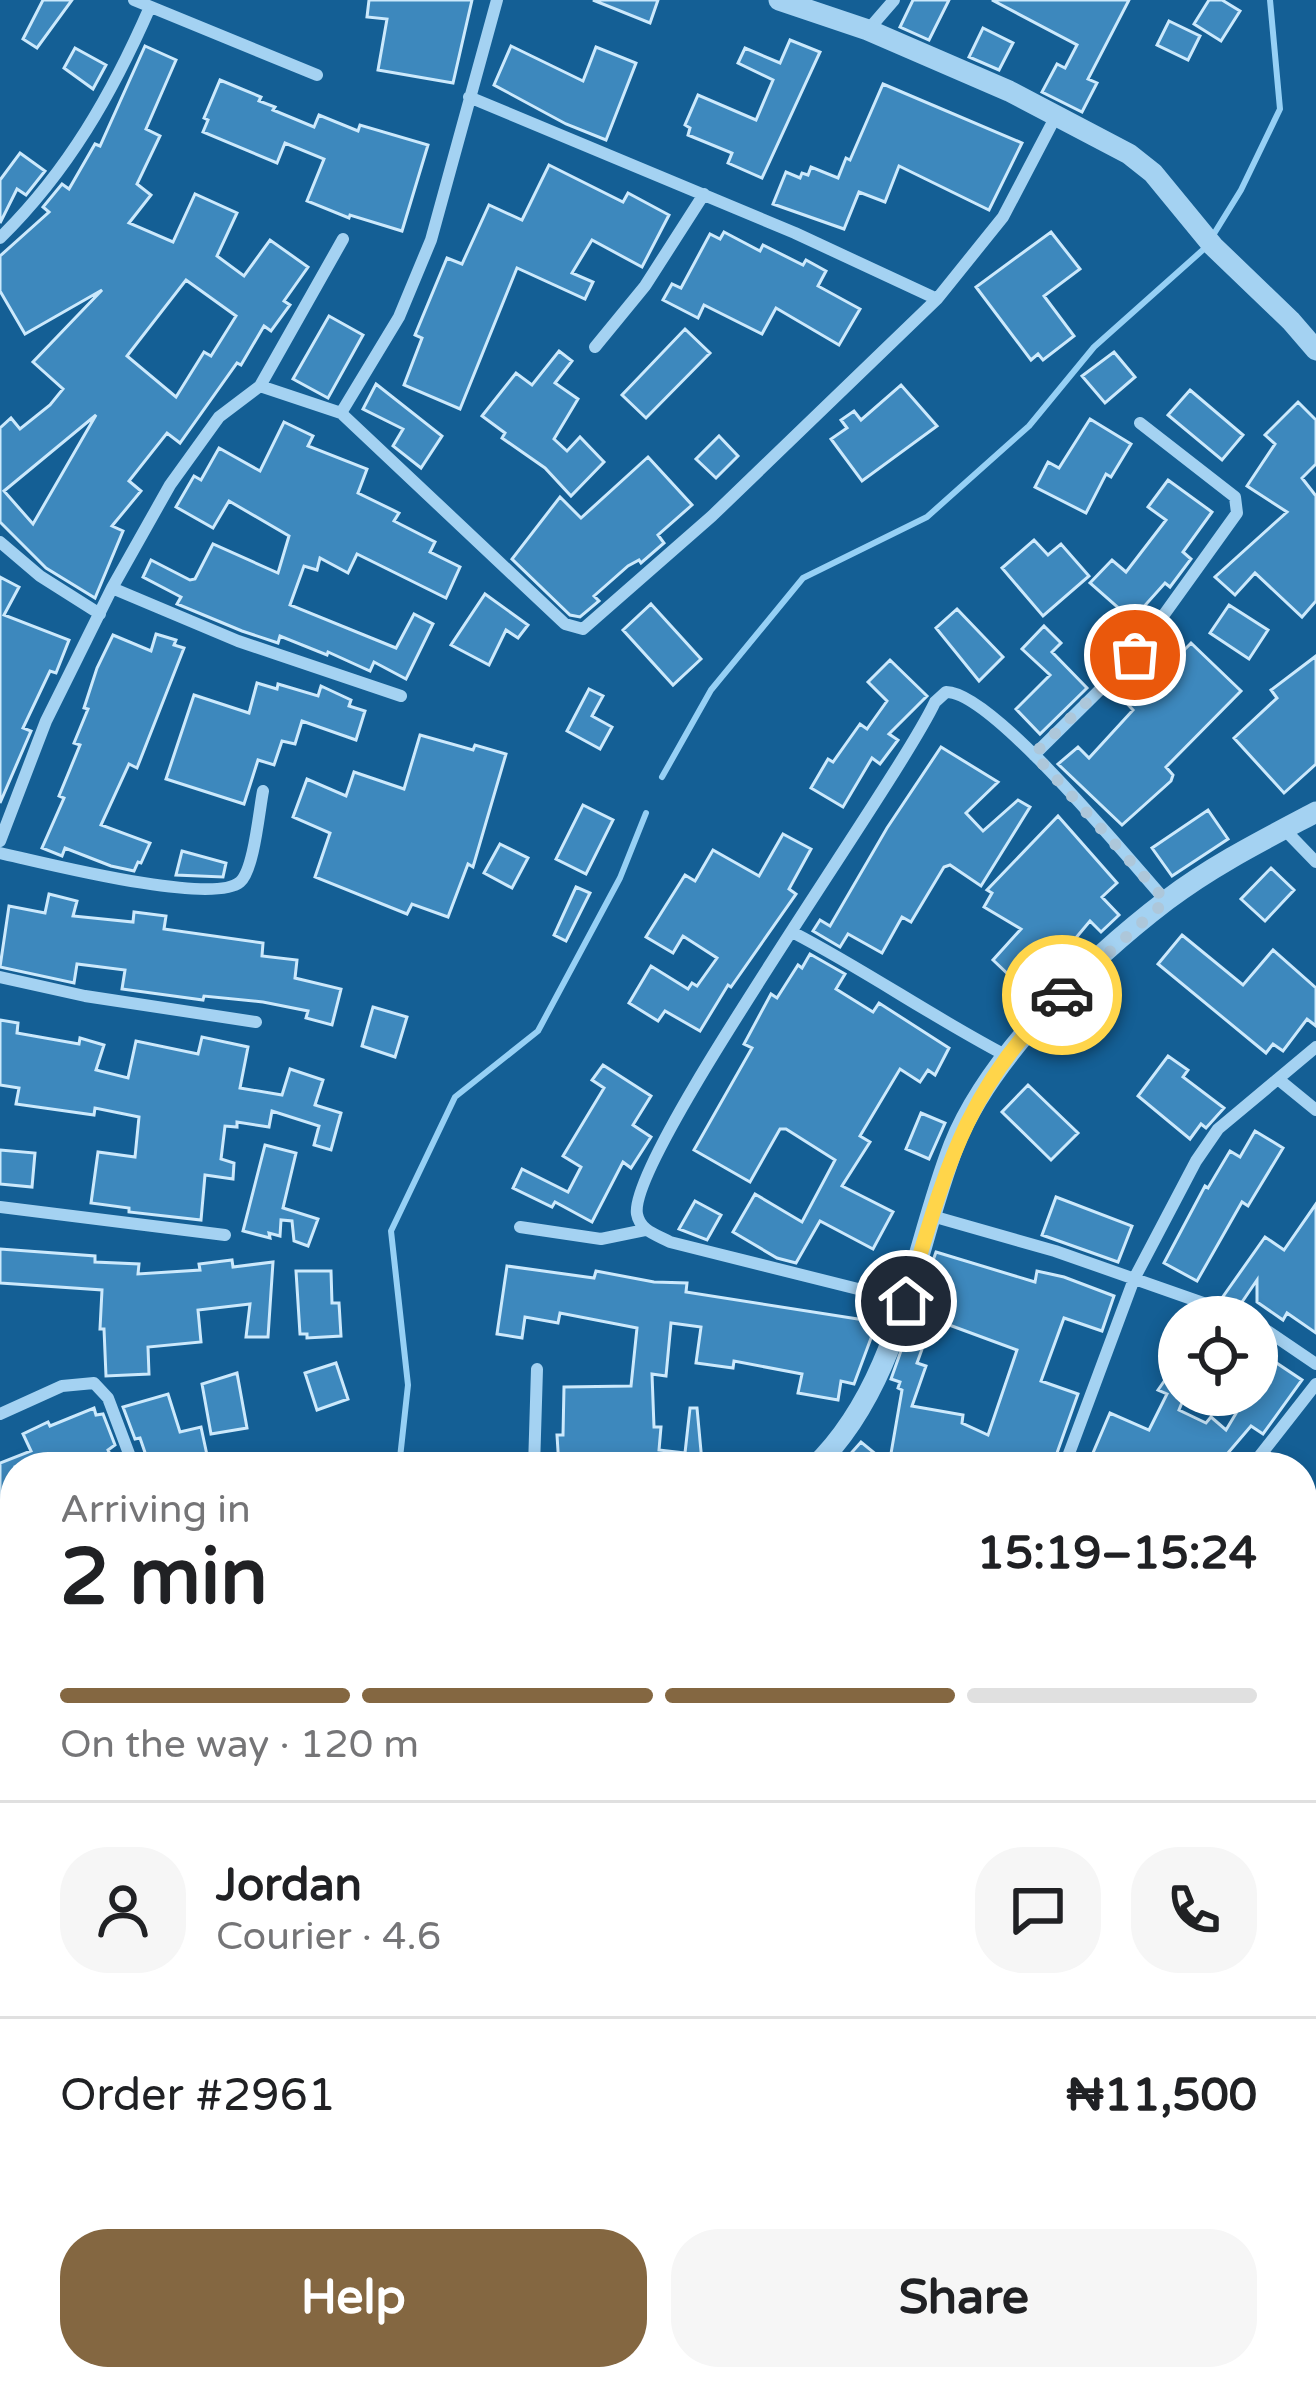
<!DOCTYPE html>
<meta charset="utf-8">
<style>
:root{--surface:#fff;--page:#f6f6f6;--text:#202124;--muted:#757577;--line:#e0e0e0;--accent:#846741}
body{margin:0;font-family:"Varela Round",sans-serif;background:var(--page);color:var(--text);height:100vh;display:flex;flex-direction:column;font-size:45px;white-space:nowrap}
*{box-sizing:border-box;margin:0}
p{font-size:39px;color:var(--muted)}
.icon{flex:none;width:66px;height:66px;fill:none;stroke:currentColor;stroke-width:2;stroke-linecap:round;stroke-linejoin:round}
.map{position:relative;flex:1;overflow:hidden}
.side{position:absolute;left:0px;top:1452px;width:1317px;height:939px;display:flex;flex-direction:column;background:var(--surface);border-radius:48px 48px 0 0;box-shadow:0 6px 18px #0003}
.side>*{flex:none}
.fabs{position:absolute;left:1158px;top:1296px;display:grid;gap:24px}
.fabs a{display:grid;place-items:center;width:120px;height:120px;border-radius:50%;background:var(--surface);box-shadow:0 6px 18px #0003;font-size:60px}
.pin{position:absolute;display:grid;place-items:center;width:102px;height:102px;color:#fff;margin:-51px;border:6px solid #fff;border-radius:50%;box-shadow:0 3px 12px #0007}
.courier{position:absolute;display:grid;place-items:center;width:120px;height:120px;margin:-60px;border:9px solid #ffd54a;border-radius:50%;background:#fff;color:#222;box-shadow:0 3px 15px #0007}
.overview em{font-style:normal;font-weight:800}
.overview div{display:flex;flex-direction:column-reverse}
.overview{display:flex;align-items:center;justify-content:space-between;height:204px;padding:0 60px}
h1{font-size:78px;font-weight:800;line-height:90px}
.bar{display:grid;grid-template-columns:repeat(4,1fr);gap:18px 12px;align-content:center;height:144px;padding:0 60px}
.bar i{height:15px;border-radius:9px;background:var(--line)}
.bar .on{background:var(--accent)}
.bar p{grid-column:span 4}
.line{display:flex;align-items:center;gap:30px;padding:0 60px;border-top:3px solid var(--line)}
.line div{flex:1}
.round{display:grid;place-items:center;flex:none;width:126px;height:126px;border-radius:48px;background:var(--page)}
.action{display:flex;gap:24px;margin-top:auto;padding:24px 60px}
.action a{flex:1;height:138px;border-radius:48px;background:var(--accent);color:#fff;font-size:48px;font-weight:800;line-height:138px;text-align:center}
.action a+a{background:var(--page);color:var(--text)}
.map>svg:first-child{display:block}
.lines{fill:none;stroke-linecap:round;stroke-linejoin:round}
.stream{stroke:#96d0f5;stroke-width:6}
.building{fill:#3d88bd;stroke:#cce9fc;stroke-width:3;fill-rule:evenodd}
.minor{stroke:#a4d2f2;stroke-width:12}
.tertiary{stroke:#a4d2f2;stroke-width:21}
.done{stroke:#adc7da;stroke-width:12;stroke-dasharray:0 21.6}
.route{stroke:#ffd54a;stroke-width:15}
</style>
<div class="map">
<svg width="1316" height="2390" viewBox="0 0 1316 2390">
<rect width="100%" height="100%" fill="#145f95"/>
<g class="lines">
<path class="stream" d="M1212 237 1241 190 1280 109 1270 0
M662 777 711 690 803 578 927 517 1029 426 1094 347 1205 248
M399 1467 408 1385 391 1231 455 1097 538 1031 620 878 646 813
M0 2295 15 2292
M1302 2345 1316 2348"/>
</g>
<path class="building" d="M43 0H72L37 48 23 39Z
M369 0H472L453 83 378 70 387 19 367 17Z
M593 0H658L650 23Z
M913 0H949L929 40 900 27Z
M992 0H1129L1088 79 1097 83 1082 112 1042 92 1057 64 1065 68 1077 45Z
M1209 0H1222L1240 11 1221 41 1194 24Z
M1169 21 1200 36 1188 60 1157 45Z
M983 28 1013 43 999 70 969 57Z
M790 40 820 52 762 178 728 163 732 153 688 135 690 128 685 125 698 95 756 120 773 80 738 63 745 48 780 63Z
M145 46 176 60 146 129 160 136 137 184 151 195 129 223 173 242 195 194 237 213 217 256 244 276 270 240 308 267 284 301 290 305 271 331 264 326 241 365 237 363 180 443 167 433 129 481 141 491 112 526 123 531 95 598 46 568 0 522V428L11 418 20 429 50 405 63 389 33 362 102 290 25 334 0 291V256L49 212 43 207 62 184 69 189 95 144 100 146ZM186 280 236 316 211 356 204 352 176 397 127 356ZM96 415 33 524 4 491Z
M511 46 583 81 596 47 636 63 606 140 566 124 494 85Z
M75 48 106 65 93 89 64 68Z
M220 80 261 97 259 101 275 107 273 110 314 127 319 115 358 131 360 125 428 145 402 231 350 215 349 218 307 201 324 159 285 143 277 163 203 132 208 120 204 118Z
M883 84 1022 143 989 210 899 166 885 202 859 192 844 229 773 204 786 172 800 178 802 173 808 175 811 167 838 178 846 158 850 160Z
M20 153 45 171 26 195 17 189 0 223V180Z
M549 165 623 202 628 193 669 215 642 267 592 240 572 273 593 282 585 299 517 268 460 409 404 385 422 338 415 335 447 258 462 264 489 205 522 220Z
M724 232 760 251 763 245 803 265 806 260 826 271 818 286 860 309 839 345 776 308 762 334 704 305 698 318 663 300 672 284 681 288 710 234 720 239Z
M1051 232 1080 269 1044 296 1074 336 1043 360 1038 354 1031 360 976 287Z
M329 316 363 335 328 398 293 379Z
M685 329 710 353 646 418 622 395Z
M559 351 572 361 555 383 578 399 554 439 567 451 580 437 604 462 571 496 545 468 502 438 505 433 482 416 516 373 532 385Z
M1114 352 1135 377 1105 403 1082 376Z
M376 384 442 436 421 468 393 446 403 429 363 409Z
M901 385 937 426 862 481 831 439 847 428 841 420 854 411 861 420Z
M1190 390 1243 435 1222 460 1168 415Z
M1298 402 1316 420V464L1302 478 1316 496V601L1302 617 1255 573 1235 595 1215 577 1287 512 1247 486 1275 444 1265 435Z
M1090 419 1131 444 1111 477 1106 474 1086 513 1035 487 1048 462 1059 468Z
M284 422 313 436 308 446 367 469 358 493 399 513 394 521 435 542 430 552 460 567 446 598 357 554 348 573 320 558 317 570 304 566 290 605 396 648 414 614 433 624 406 679 374 662 370 671 328 652 327 655 280 636 278 643 242 631 177 604 181 597 143 577 151 560 190 580 195 579 213 544 278 573 289 536 229 501 213 528 176 507 194 476 201 480 219 448 260 471Z
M719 436 738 456 716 478 696 459Z
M648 457 692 505 658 535 664 543 641 563 639 560 628 566 594 596 599 601 580 617 570 615 512 559 560 497 581 518Z
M1168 480 1212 512 1183 552 1191 559 1170 587 1165 583 1132 620 1090 583 1112 560 1126 572 1166 520 1148 507Z
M1034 540 1048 555 1061 544 1089 576 1043 616 1002 568Z
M0 577 19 587 4 615 69 640 56 673 50 671 23 728 31 731 0 803Z
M485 594 528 625 518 638 506 630 489 665 451 645Z
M651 604 701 659 673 685 623 630Z
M1229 605 1268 630 1249 659 1210 633Z
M957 609 1003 657 979 681 936 628Z
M1044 626 1061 643 1052 652 1087 688 1040 734 1016 709 1050 675 1022 649Z
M156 634 176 640 174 645 184 648 137 768 129 764 101 825 150 843 141 863 138 862 134 871 111 866 65 848 62 856 42 848 64 798 59 796 80 745 74 743 88 709 84 708 97 668 113 635 151 651Z
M1191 643 1241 691 1166 767 1173 775 1171 781 1122 825 1058 764 1078 747 1089 758 1133 710 1122 698 1145 676 1152 683Z
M1316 656V764L1284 793 1234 738 1277 698 1271 690Z
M890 660 927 696 889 734 898 740 880 764 872 758 843 807 811 788 828 759 833 762 860 724 867 729 887 701 868 682Z
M257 683 277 689 278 684 318 696 321 686 351 700 349 706 365 711 356 740 302 721 295 744 282 741 274 765 258 760 244 804 166 779 194 695 249 713Z
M589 689 603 696 592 716 612 727 600 749 567 731Z
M420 735 473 750 475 745 506 754 473 867 468 864 448 917 412 904 407 914 315 877 330 833 293 817 307 779 346 796 354 772 404 789Z
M941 747 998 782 966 813 983 831 1018 800 1030 807 981 886 950 865 944 867 911 922 902 917 882 953 848 934 840 947 813 931 820 920 830 926 887 828Z
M583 805 613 820 586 874 556 859Z
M1208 810 1228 839 1172 876 1152 848Z
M1058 816 1117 883 1102 897 1119 915 1101 932 1090 921 1029 994 993 960 1021 929 984 907 992 893 987 890Z
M783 834 811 849 789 889 796 894 731 987 728 985 700 1031 665 1011 658 1021 629 1003 651 966 688 989 692 983 697 986 717 958 683 936 673 953 646 937 685 875 695 881 713 850 759 876Z
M500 844 528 858 512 888 484 873Z
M182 851 226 863 223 877 176 875Z
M1271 868 1294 890 1265 921 1241 899Z
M576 887 590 893 566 941 554 935Z
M49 894 77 901 73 916 133 922 134 912 166 916 164 929 263 943 262 956 297 960 295 978 341 989 332 1025 306 1018 308 1011 263 1002 204 996 203 1000 122 989 125 970 77 964 74 983 0 967 9 906 45 913Z
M1182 935 1243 985 1273 950 1316 988V1026L1307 1019 1283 1051 1273 1044 1266 1053 1158 964Z
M810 954 845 974 836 989 873 1012 879 1003 949 1048 935 1075 928 1070 920 1082 900 1069 860 1136 870 1142 842 1186 893 1212 873 1249 820 1221 796 1263 777 1258 733 1232 755 1194 802 1222 835 1160 786 1129H780L750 1182 694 1150 752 1048 744 1044 771 994 777 998 798 965 802 968Z
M373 1007 407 1017 395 1057 362 1046Z
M0 1020 18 1023 17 1033 79 1044 80 1038 104 1045 96 1070 128 1078 136 1041 198 1054 202 1037 248 1047 240 1088 282 1095 290 1069 323 1080 315 1105 341 1113 331 1150 314 1145 319 1126 272 1111 269 1127 237 1122V1127L225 1126 221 1159 234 1163 233 1179 205 1175 201 1220 129 1212V1208L91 1203 98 1152 135 1157 139 1117 95 1108 94 1115 16 1104 19 1088 0 1085Z
M1168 1056 1188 1070 1183 1077 1224 1108 1206 1128 1201 1124 1190 1139 1138 1096Z
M603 1065 651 1096 633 1125 651 1137 631 1168 623 1162 592 1222 555 1202 552 1207 513 1188 522 1169 568 1192 581 1167 563 1156 604 1088 592 1080Z
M1028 1085 1078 1133 1051 1160 1002 1112Z
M921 1113 945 1123 929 1159 906 1149Z
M1255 1131 1283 1148 1248 1206 1242 1202 1197 1281 1164 1263 1205 1186 1208 1188 1230 1151 1240 1157Z
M265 1145 296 1153 283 1208 318 1219 308 1246 294 1241 292 1221 281 1220 280 1236 269 1233 270 1238 243 1231Z
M0 1150 35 1153 32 1187 0 1184Z
M1056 1197 1132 1226 1118 1262 1042 1235Z
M695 1201 721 1215 707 1240 679 1229Z
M1316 1204V1333L1287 1313 1283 1320 1257 1302V1280L1240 1305 1222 1298 1265 1237 1284 1250Z
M0 1249 95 1256V1262L139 1264 138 1274 200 1270 199 1264 232 1260 233 1267 273 1262 268 1337H246L250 1304 198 1310 201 1342 148 1347 149 1374 106 1376 104 1329H100L102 1290 0 1283Z
M936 1252 1035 1282 1037 1271 1064 1277 1114 1296 1102 1331 1064 1318 1041 1381 1078 1394 1052 1467H854L845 1460 861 1442 889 1465 902 1390 898 1388 900 1382 891 1379ZM933 1319 1017 1350 988 1435 962 1423 963 1415 912 1406 926 1366 917 1363Z
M507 1266 594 1278 596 1271 654 1282 687 1283 686 1292 877 1322 854 1384 841 1381 838 1400 798 1393 802 1374 734 1361 733 1368 696 1363 701 1327 671 1323 666 1376 652 1374 654 1427H661L659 1450 685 1453 690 1408H697L702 1462 648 1467H559L557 1435H563L564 1387 631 1386 637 1328 560 1313 558 1323 525 1317 522 1338 497 1334Z
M296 1271H331L332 1303H339L341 1336 307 1338V1334H300Z
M1257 1350 1302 1380 1263 1434 1251 1426 1216 1467H1087L1110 1413 1149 1430 1167 1394 1158 1390 1179 1360V1395H1185L1179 1410 1206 1423 1211 1417 1226 1430 1247 1395H1257Z
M336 1363 348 1399 317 1410 305 1373Z
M237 1373 247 1428 211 1434 202 1384Z
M168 1394 180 1432 201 1427 207 1455 171 1463 172 1467H150L140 1438 135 1439 123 1407Z
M94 1408 96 1415 103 1414 115 1445 108 1450 116 1467H15L13 1584 0 1548V1463L31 1451 23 1434 48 1422 50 1426Z
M15 2004V2137L4 2143 0 2135V2014Z
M0 2311 15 2331V2390H0Z"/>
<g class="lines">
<path class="minor" d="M134 0 317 75
M497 0 431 240 399 317 341 413 565 624 583 629 712 516 937 299 1003 217 1057 114
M868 30 894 0
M469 97 795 233 937 299
M0 238C68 171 112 94 150 7
M595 347 645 286 704 194
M260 386 341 413
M0 542 40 576 100 614
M112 588 238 641 401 696
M1034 755 1135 655 1237 513 1235 497 1140 423
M1284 829 1316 862
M0 841 46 721 112 588 170 485 219 417 260 386 343 239
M0 853C41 862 212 906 240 882 254 870 259 811 263 791
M794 933C867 971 934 1018 1007 1056
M0 977 85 996 256 1022
M1278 1079 1316 1110
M0 1207 225 1235
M932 1216 1055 1251 1243 1317
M520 1227 601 1239 645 1230
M906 1301 670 1242C657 1235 640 1231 637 1214 627 1158 896 785 935 702L946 692C992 691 1130 861 1166 901
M1257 1324 1316 1364
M0 1414 62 1386 94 1383 108 1398 134 1467
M534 1467 537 1369
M1064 1467 1134 1279 1196 1161 1218 1129 1316 1047
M1251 1467 1316 1384
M1302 1635H1316
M0 1857 15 1872
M1302 1877 1316 1874
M1302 2153 1316 2142
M246 2390 273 2376"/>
<path class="tertiary" d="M779 0 868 30 1009 91 1129 154 1153 173 1213 246 1291 321 1316 350
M814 1467C901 1383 912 1253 954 1145 990 1055 1091 958 1167 900 1213 865 1265 839 1316 812
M0 1796 15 1789"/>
</g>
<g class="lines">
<path class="done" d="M1062 995 1166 901 1034 754 1135 655"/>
<path class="route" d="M906 1301C944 1177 963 1089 1062 995"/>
</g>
</svg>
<div class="fabs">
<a><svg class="icon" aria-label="locate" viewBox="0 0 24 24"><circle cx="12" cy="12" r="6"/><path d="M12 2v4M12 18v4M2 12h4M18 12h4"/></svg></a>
</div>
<div class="pin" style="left:1135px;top:655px;background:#ea580c"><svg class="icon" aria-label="bag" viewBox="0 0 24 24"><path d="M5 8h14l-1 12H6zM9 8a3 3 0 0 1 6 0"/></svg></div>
<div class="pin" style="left:906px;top:1301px;background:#1f2937"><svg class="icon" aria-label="home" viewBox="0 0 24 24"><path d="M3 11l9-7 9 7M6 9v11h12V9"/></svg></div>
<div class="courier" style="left:1062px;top:995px"><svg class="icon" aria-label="car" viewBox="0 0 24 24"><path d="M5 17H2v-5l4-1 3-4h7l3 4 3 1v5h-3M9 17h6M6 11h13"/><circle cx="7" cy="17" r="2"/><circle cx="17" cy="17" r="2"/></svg></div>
<section class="side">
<div class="overview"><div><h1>2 min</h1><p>Arriving in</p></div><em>15:19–15:24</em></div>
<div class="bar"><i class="on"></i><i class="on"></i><i class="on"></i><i></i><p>On the way · 120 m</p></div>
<div class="line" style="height:216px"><a class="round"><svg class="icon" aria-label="person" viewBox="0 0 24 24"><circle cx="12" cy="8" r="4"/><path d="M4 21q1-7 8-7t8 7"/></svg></a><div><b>Jordan</b><p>Courier · 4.6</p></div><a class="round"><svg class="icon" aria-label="chat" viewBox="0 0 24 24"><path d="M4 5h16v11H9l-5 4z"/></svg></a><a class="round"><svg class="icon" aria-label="phone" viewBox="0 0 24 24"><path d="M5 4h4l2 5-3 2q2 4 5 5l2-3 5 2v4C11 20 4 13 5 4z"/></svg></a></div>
<div class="line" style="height:156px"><div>Order #2961</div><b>₦11,500</b></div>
<div class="action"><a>Help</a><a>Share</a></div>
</section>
</div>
